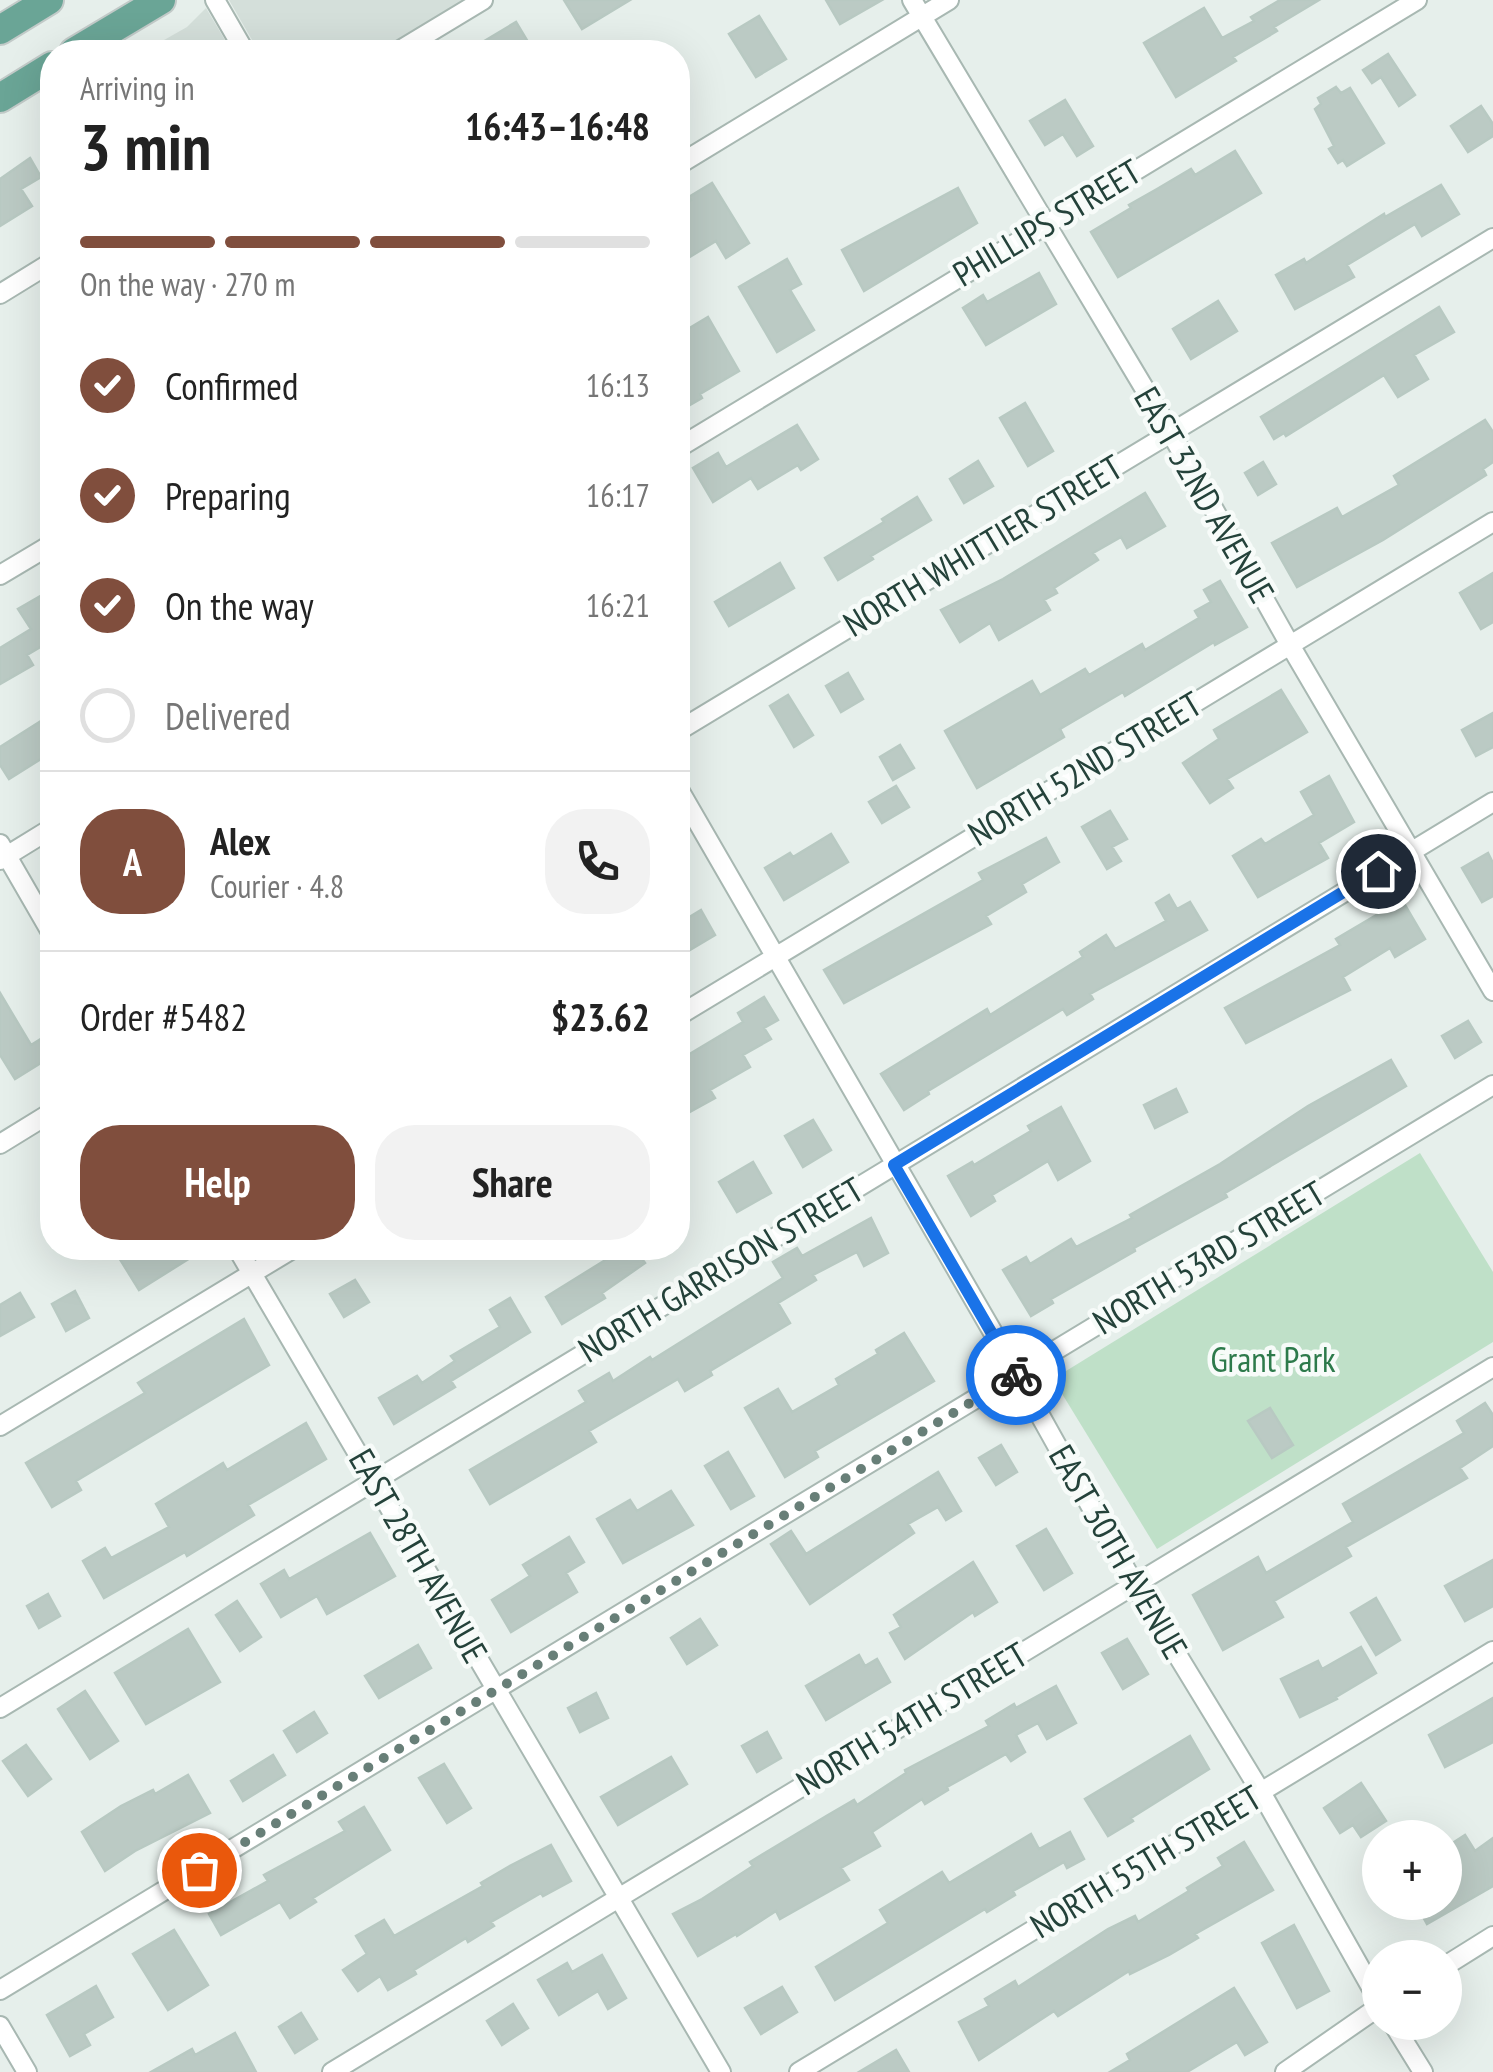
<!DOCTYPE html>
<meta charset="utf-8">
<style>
:root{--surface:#fff;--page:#f2f2f2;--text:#222;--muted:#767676;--line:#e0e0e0;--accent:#804e3d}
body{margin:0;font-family:"PT Sans Narrow",sans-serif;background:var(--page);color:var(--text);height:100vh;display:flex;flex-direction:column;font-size:38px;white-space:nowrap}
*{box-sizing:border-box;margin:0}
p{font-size:32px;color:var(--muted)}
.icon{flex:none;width:55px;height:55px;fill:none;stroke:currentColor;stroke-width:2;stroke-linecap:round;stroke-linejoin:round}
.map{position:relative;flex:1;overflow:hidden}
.sheet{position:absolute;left:40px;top:40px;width:650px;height:1220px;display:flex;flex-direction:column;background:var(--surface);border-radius:40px;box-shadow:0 10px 40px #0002}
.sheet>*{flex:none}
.fabs{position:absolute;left:1362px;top:1820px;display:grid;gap:20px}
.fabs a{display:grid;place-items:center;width:100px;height:100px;border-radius:50%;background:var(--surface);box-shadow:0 10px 40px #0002;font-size:50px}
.pin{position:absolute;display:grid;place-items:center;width:85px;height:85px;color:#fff;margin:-42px;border:5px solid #fff;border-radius:50%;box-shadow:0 2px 10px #0007}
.courier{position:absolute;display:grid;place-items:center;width:100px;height:100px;margin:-50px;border:8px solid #1a73e8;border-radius:50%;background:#fff;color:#222;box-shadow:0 2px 12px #0007}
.headline em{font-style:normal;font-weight:700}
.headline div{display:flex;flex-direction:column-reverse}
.headline{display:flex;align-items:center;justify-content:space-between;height:170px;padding:0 40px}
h1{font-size:65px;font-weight:700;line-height:75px}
.bar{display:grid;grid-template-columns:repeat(4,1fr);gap:15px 10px;align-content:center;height:120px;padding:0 40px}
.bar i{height:12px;border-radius:8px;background:var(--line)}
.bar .current{background:var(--accent)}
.bar p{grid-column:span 4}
.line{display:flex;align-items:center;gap:25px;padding:0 40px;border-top:2px solid var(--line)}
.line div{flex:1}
.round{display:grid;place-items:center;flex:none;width:105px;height:105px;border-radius:40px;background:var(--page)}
ol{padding:0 40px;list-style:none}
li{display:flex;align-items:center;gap:30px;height:110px}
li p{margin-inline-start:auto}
li .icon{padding:10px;border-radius:50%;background:var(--accent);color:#fff;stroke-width:4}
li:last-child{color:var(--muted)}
li i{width:55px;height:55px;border:5px solid var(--line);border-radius:50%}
.button{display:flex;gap:20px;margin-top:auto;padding:20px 40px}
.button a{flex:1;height:115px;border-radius:40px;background:var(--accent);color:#fff;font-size:40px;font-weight:700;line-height:115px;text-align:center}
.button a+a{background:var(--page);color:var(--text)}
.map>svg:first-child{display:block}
.built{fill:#d4dfda}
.green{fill:#bfe0c8}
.building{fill:#bbcac4;stroke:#b8c9c2;stroke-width:2.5}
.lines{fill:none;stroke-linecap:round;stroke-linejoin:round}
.minor-casing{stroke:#a8b8b2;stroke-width:22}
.primary-casing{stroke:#c2cac8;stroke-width:32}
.minor{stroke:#fff;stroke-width:18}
.primary{stroke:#6aa596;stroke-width:28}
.done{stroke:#687f78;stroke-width:10;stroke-dasharray:0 18}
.route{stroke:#1a73e8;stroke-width:12}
.labels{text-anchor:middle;stroke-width:9;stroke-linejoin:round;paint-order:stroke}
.street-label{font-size:35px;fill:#24423a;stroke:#f7fbf9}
.park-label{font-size:35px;fill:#2d7a4b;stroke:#f7fbf9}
</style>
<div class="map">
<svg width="1493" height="2072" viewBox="0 0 1493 2072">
<rect width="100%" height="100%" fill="#e6efeb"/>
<path class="built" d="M229 0H463L377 52H259Z
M206 8 232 52H143L187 27Z"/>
<path class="green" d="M1420 1153 1493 1272V1342L1157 1549 1053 1379Z"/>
<path class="building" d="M564 0H630L582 29Z
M826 0H882L840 24Z
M1280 0H1319L1274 27 1277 31 1233 57 1236 61 1176 97 1144 43 1204 8 1222 38 1254 21 1251 17Z
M759 16 786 59 756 77 729 34Z
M516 22 534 52H466Z
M1388 54 1415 95 1399 106 1381 77 1372 83 1363 70Z
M1336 87 1341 93 1350 88 1384 143 1347 166 1343 160 1338 163 1329 149 1334 146 1315 109 1321 104 1318 98Z
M1065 100 1093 146 1077 156 1063 134 1045 145 1030 121Z
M1481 106 1493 124V136L1468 152 1451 126Z
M1235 151 1261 193 1118 277 1091 232 1131 208 1129 205 1157 189 1191 169 1195 175Z
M30 158 41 177 21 189 32 206 0 226V179Z
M712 183 749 243 726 258 716 241 678 264V208L691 200 689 197Z
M1441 185 1459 214 1422 236 1415 224 1347 265 1354 277 1295 309 1276 275 1304 259 1306 263 1384 214 1385 217Z
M958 188 977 223 864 291 842 250Z
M787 259 801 284 790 290 814 330 777 352 739 287Z
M1039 273 1056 304 986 345 963 308 983 295 987 302Z
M1218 301 1237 331 1191 359 1173 329Z
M1439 307 1454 332 1414 355 1428 379 1398 397 1384 375 1286 436 1284 433 1274 439 1261 417Z
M708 317 739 371 700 394 702 398 688 406 678 390V335Z
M1025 403 1053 451 1028 466 1000 418Z
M1485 420 1493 432V462L1483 469 1486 475 1383 540 1297 587 1272 543 1337 508 1342 517 1399 485 1394 476Z
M797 425 818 459 801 470 798 465 758 489 751 478 713 502 693 468 718 453 726 467Z
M978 461 993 486 964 503 950 479Z
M1263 462 1276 484 1258 495 1245 473Z
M1145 493 1165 526 1127 548 1121 537 1093 553 1098 560 1054 588 1057 593 1044 600 1050 610 999 640 990 623 960 642 941 610 1003 579Z
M917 497 931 520 871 556 873 559 838 580 825 558 884 522 882 519Z
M780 563 794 588 729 626 715 602Z
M1493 573V622L1481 629 1460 593Z
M1220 581 1247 627 1215 645 1214 642 1125 696 1123 692 1060 729 1064 737 977 788 945 731 1032 681 1040 695 1085 669 1089 675 1142 644 1145 650 1199 618 1195 611 1211 602 1204 590Z
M44 594 52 608V640L27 655 33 665 0 684V648L31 629 18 609Z
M848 673 863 699 841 712 826 686Z
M1281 690 1307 732 1227 779 1233 788 1210 803 1183 763 1219 739 1214 730Z
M788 695 813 735 794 747 770 706Z
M1493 713V747L1476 756 1462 730Z
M52 714V752L9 779 0 765V747Z
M900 745 914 768 893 780 880 757Z
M1329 776 1354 822 1319 843 1328 858 1258 897 1233 856 1261 839 1265 844 1314 815 1301 792Z
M896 786 909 807 882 823 869 802Z
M1110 811 1127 839 1112 847 1121 861 1107 869 1082 827Z
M831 834 848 862 784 900 765 868 790 853 793 857Z
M1046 838 1059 862 1022 884 1026 892 986 916 991 924 844 1003 824 970 983 880 979 873Z
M1488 853 1493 863V896L1482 902 1462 868Z
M1169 895 1177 909 1190 902 1207 930 1090 994 1093 999 1067 1015 1063 1009 928 1091 929 1094 904 1110 881 1074 987 1009 990 1015 1083 957 1080 952 1106 935 1115 949 1166 921 1156 903Z
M1402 900 1425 939 1395 957 1390 948 1343 977 1350 990 1246 1043 1225 1008 1340 945 1336 939Z
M701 910 715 935 678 957V924Z
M0 993 31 1045 52 1032V1056L15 1079 0 1055Z
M764 997 778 1020 764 1028 771 1039 743 1055 750 1067 710 1090 715 1098 686 1114 678 1098V1061L743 1022 738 1013Z
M1468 1021 1481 1042 1455 1058 1442 1036Z
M1391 1060 1406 1086 1225 1193 1227 1197 1134 1248 1135 1251 1051 1299 1053 1303 1031 1316 1003 1270 1026 1257 1030 1264 1071 1239 1076 1247 1132 1218 1130 1215 1220 1164 1308 1106Z
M1176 1089 1187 1112 1155 1128 1144 1105Z
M1061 1107 1090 1161 1058 1180 1048 1161 992 1195 995 1201 971 1216 948 1176 972 1162 974 1165 1031 1131 1028 1126Z
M813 1120 831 1150 803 1167 785 1136Z
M753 1162 771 1193 737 1212 719 1182Z
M871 1218 888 1253 864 1266 857 1252 813 1275 816 1280 778 1303 790 1323 710 1371 712 1375 685 1391 678 1379 589 1431 596 1442 490 1504 470 1470 586 1402 579 1391 609 1373 613 1381 650 1357 652 1360 783 1278 773 1262 797 1248 802 1256Z
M113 1248H206L139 1290Z
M599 1248H634L645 1263 602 1293 605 1298 562 1324 546 1297 607 1259Z
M355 1280 369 1302 344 1317 330 1294Z
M75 1291 89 1318 66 1331 52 1304Z
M20 1293 34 1317 0 1336V1305Z
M510 1298 530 1332 451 1381 455 1387 394 1424 379 1398 417 1376 422 1383 455 1361 451 1356 500 1327 490 1310Z
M244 1319 269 1365 76 1481 81 1490 52 1507 26 1463 145 1393 138 1383Z
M904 1333 934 1381 815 1451 818 1457 785 1477 745 1408 778 1389 792 1412 839 1385 836 1379 878 1354 876 1350Z
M1485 1403 1493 1415V1446L1460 1468 1467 1478 1346 1547 1351 1556 1274 1601 1283 1617 1223 1650 1193 1595 1258 1557 1266 1573 1353 1522 1343 1504 1464 1433 1457 1421Z
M1270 1408 1293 1445 1272 1458 1248 1421Z
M306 1423 326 1459 248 1505 254 1515 187 1556 185 1552 104 1598 83 1561 105 1548 111 1558 169 1527 156 1504 223 1463 227 1470Z
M1001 1445 1017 1472 996 1485 979 1458Z
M728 1452 754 1496 731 1509 705 1466Z
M938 1472 961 1511 946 1520 938 1507 908 1524 914 1533 810 1604 771 1544 791 1531 806 1554Z
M671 1491 693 1525 623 1563 597 1519 630 1500 637 1511Z
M1046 1529 1072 1573 1044 1590 1017 1546Z
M370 1533 395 1576 327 1614 317 1596 281 1617 261 1584 284 1570 289 1579Z
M569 1537 584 1562 566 1573 577 1592 511 1632 492 1600 530 1576 523 1565Z
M1493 1560V1606L1465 1621 1445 1586Z
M973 1562 997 1602 975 1616 973 1612 905 1659 890 1633 901 1627 894 1615Z
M48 1594 60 1616 39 1628 27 1606Z
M1376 1598 1400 1640 1376 1655 1351 1613Z
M237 1601 261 1637 240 1651 216 1615Z
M700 1619 717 1645 687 1664 671 1638Z
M188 1629 220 1682 146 1724 115 1673Z
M1127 1639 1148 1674 1123 1689 1102 1653Z
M418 1645 431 1668 379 1698 365 1676Z
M1361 1647 1376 1673 1336 1697 1337 1699 1300 1717 1281 1679 1318 1661 1322 1669Z
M859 1655 865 1666 877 1659 890 1682 826 1720 806 1686Z
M1056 1686 1076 1723 1047 1739 1038 1723 1016 1735 1025 1752 1011 1761 1006 1754 947 1787 948 1790 925 1804 922 1799 872 1832 880 1846 841 1868 849 1880 780 1919 776 1911 737 1936 736 1934 698 1956 673 1914 702 1899 753 1866 750 1862 828 1815 854 1800 857 1805 906 1773 905 1770 989 1726 986 1721 1014 1704 1016 1708Z
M85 1691 118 1741 90 1759 58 1709Z
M596 1693 608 1718 580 1732 568 1708Z
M1493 1698V1742L1445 1767 1429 1735Z
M314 1712 327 1733 297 1752 284 1731Z
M767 1732 781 1758 757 1772 742 1746Z
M1190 1736 1209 1769 1131 1818 1133 1821 1108 1836 1085 1799Z
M26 1745 51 1779 28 1796 3 1761Z
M273 1755 285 1775 243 1801 231 1781Z
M671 1757 687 1784 618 1825 601 1797Z
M444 1764 471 1808 447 1823 419 1778Z
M188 1775 210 1813 135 1851 105 1871 82 1832 121 1806 153 1790 155 1794Z
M1361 1783 1386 1821 1361 1837 1353 1825 1340 1833 1324 1808Z
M364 1807 390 1850 313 1898 316 1902 290 1918 280 1902 221 1935 209 1914 268 1881 264 1875 345 1831 339 1822Z
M1070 1832 1084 1859 1067 1868 1064 1862 1013 1891 1015 1895 987 1912 985 1909 835 2000 816 1967 888 1923 880 1910 942 1872 949 1883 1031 1834 1039 1849Z
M1465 1835 1475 1851 1493 1838V1886L1427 1924 1415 1902H1445V1848Z
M1244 1842 1273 1890 1195 1934 1198 1938 1169 1955 1130 1974 1129 1971 1058 2016 1054 2011 979 2060 959 2022 989 2006 985 1999 1015 1981 1018 1987 1108 1929 1135 1916 1138 1922 1189 1891 1187 1888 1223 1866 1218 1858Z
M551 1845 571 1881 543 1896 541 1893 491 1922 494 1926 468 1942 466 1938 414 1970 416 1974 388 1990 380 1976 358 1991 343 1970 367 1954 356 1936 384 1920 394 1936 483 1886 481 1883 508 1867Z
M1294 1925 1329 1991 1297 2008 1262 1943Z
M174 1930 208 1985 168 2010 133 1954Z
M602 1955 626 1998 608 2009 598 1991 559 2015 538 1980 567 1963 572 1972Z
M96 1986 113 2017 84 2034 90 2045 70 2056 47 2015Z
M782 1987 797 2012 761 2034 745 2008Z
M1234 1988 1267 2042 1245 2055 1237 2042 1187 2072H1110L1130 2060 1127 2054Z
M513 2004 528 2028 502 2045 487 2021Z
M301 2013 317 2039 295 2053 279 2027Z
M235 2033 256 2072H151L192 2049 195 2055Z
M896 2050 909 2072H859Z"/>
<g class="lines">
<g class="minor-casing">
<path id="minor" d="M215 0 245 52
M912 0 1171 433 1290 645 1493 991
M397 52 483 0
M678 165 949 0
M0 294 52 262
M678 448 1417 0
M0 575 52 544
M678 731 1493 238
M678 788 1017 1374 1134 1584 1261 1792 1380 2003
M0 844 52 934
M0 860 52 828
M678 1016 1493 522
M0 1144 52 1112
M237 1248 721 2072
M0 1426 294 1248
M0 1708 1493 802
M1445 1966 1493 1936
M0 1990 1493 1085
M1392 2022 1423 2072
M0 2026 27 2072
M332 2072 1493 1367
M799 2072 1493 1651
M1285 2072 1380 2006"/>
</g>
<g class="primary-casing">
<path id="primary" d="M0 30 49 0
M74 52 161 0
M0 98 52 66"/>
</g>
<use href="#minor" class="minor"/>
<use href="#primary" class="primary"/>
</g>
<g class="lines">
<path class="done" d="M199 1870 1016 1375"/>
<path class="route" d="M1016 1375 894 1165 1378 871"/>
</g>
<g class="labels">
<g class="street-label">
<text transform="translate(1047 223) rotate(-31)" y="12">PHILLIPS STREET</text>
<text transform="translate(1204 495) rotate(60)" y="12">EAST 32ND AVENUE</text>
<text transform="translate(983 546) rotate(-31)" y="12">NORTH WHITTIER STREET</text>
<text transform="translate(1085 769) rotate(-31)" y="12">NORTH 52ND STREET</text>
<text transform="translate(1209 1258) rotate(-31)" y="12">NORTH 53RD STREET</text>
<text transform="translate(721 1270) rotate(-31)" y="12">NORTH GARRISON STREET</text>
<text transform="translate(1118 1552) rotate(60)" y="12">EAST 30TH AVENUE</text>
<text transform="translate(418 1556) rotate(60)" y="12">EAST 28TH AVENUE</text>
<text transform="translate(912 1719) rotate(-31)" y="12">NORTH 54TH STREET</text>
<text transform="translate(1146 1862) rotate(-31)" y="12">NORTH 55TH STREET</text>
</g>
<g class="park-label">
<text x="1273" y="1372">Grant Park</text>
</g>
</g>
</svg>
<div class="fabs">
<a>+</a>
<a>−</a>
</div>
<div class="pin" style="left:199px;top:1870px;background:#ea580c"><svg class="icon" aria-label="bag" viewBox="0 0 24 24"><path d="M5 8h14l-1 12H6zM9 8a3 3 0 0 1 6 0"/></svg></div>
<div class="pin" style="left:1378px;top:871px;background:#1f2937"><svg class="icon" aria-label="home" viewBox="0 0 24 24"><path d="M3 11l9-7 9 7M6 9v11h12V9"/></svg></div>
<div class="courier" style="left:1016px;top:1375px"><svg class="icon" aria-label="bike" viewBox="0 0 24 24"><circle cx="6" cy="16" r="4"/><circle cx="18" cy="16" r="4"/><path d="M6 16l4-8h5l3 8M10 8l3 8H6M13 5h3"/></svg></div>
<section class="sheet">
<div class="headline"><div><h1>3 min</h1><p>Arriving in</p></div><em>16:43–16:48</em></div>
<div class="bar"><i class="current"></i><i class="current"></i><i class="current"></i><i></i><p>On the way · 270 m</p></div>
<ol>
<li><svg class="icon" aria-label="check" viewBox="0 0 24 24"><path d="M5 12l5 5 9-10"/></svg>Confirmed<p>16:13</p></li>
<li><svg class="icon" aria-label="check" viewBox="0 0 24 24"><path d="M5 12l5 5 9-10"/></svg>Preparing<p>16:17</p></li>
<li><svg class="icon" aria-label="check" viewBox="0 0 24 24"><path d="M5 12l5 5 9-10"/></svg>On the way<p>16:21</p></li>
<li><i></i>Delivered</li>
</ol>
<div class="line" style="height:180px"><b class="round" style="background:var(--accent);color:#fff">A</b><div><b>Alex</b><p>Courier · 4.8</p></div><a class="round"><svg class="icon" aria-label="phone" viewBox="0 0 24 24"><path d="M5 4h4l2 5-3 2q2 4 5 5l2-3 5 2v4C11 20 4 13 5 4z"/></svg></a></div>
<div class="line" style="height:130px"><div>Order #5482</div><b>$23.62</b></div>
<div class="button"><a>Help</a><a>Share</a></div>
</section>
</div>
